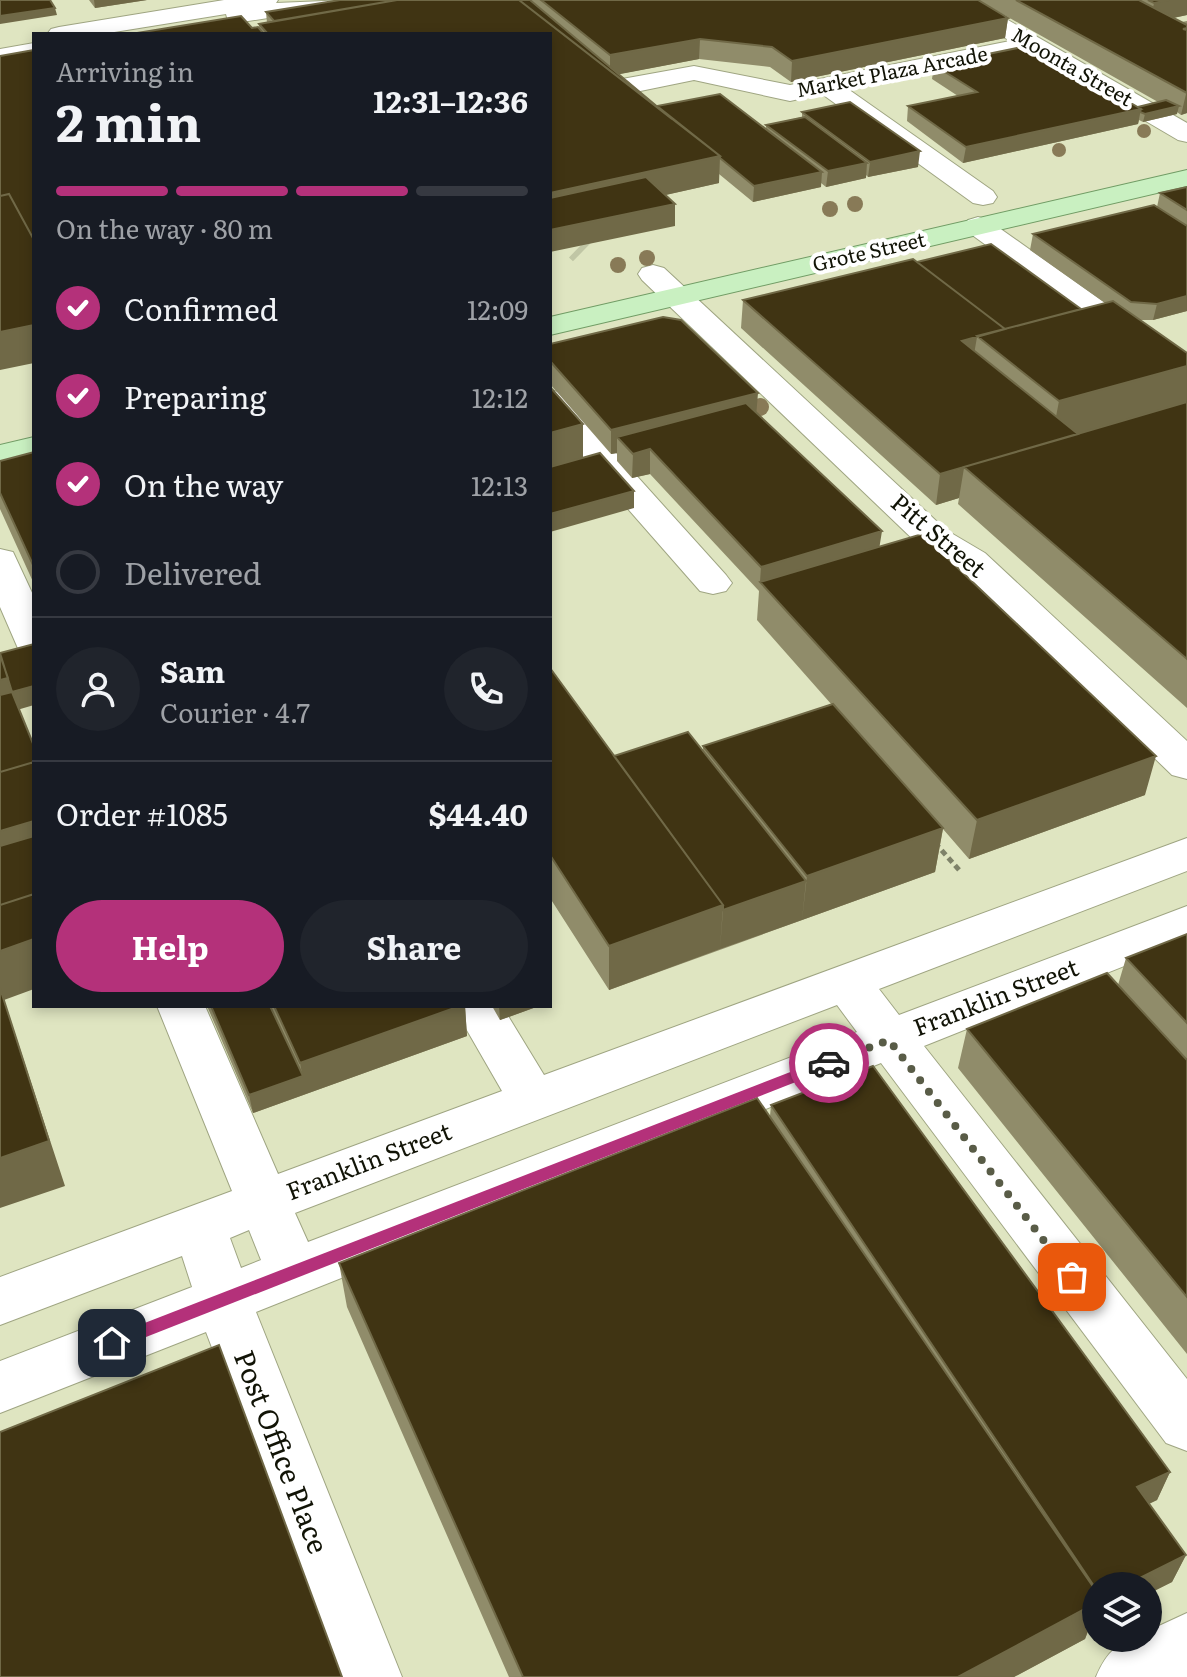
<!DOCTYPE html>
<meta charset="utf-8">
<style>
:root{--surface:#171b24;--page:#20242c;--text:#f1f3f6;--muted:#9ea1a6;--line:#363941;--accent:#b4317a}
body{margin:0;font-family:Literata,serif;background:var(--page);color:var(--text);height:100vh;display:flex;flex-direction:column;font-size:30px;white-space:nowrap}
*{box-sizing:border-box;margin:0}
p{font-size:26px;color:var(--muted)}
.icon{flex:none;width:44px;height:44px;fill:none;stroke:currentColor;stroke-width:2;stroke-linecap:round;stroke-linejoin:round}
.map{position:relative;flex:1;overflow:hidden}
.details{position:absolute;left:32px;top:32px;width:520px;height:976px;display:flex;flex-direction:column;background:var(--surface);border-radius:0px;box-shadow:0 4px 12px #0003}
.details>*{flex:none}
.controls{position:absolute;left:1082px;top:1572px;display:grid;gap:16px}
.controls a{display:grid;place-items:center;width:80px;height:80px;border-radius:50%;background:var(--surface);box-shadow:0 4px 12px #0003;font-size:40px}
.pin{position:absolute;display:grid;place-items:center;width:68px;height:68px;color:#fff;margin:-34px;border-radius:16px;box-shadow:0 4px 12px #0006}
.courier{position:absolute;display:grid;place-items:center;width:80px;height:80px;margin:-40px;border:6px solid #b4317a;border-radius:50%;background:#fff;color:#222;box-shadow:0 2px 10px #0007}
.headline em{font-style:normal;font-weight:700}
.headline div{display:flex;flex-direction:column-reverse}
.headline{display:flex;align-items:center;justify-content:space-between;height:136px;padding:0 24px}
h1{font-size:52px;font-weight:700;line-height:60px}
.bar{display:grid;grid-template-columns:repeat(4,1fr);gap:12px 8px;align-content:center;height:96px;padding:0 24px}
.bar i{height:10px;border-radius:6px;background:var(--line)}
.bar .active{background:var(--accent)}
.bar p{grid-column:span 4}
.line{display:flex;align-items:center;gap:20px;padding:0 24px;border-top:2px solid var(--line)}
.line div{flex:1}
.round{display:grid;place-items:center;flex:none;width:84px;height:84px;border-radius:42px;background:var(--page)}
ol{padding:0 24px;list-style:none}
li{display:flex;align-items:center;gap:24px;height:88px}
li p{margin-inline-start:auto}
li .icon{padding:8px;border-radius:50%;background:var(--accent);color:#fff;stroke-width:4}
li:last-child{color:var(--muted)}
li i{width:44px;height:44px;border:4px solid var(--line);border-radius:50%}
.button{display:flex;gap:16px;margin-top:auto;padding:16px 24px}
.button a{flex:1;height:92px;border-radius:48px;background:var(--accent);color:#fff;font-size:32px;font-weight:700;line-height:92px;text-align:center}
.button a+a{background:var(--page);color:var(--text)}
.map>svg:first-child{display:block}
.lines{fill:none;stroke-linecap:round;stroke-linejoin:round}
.minor-tunnel{stroke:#c0c6a5;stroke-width:26;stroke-dasharray:26 13;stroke-linecap:butt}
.minor-casing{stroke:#9fa582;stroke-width:2}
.major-casing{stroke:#719c65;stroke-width:2}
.path{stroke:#7e8269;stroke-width:5;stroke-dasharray:6 4;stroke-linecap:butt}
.minor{fill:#fff;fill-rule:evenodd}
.major{fill:#c9f0c1;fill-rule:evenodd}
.tree{fill:#887a57}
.wall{fill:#908c6a}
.shaded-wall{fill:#706947}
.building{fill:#403413;stroke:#706947;stroke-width:2}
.route{fill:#b4317a}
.done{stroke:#595c47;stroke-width:8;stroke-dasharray:0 14.4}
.labels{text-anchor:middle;stroke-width:8;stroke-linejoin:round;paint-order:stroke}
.far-street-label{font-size:20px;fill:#111306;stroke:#fff}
.street-label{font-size:24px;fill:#111306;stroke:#fff}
.near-street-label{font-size:28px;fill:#111306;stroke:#fff}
</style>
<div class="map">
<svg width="1187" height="1677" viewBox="0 0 1187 1677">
<rect width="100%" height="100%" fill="#dfe5c1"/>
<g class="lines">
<path class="minor-tunnel" d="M550 221 582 252"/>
<g class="minor-casing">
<path id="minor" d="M224 0H278L276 3 349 0 345 5 337 7 236 23 228 21 226 14 102 34H47L51 29 59 27Z
M944 0H973L1187 123V142L1178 140 1028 52 848 89 993 191 997 197 993 203 983 205 973 203 822 94 790 101 694 80 611 97 602 94 598 89 602 84 611 81 694 66 790 85 1010 41Z
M34 43V57L0 63V49Z
M978 217 988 220 1187 361V386L1176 383 968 232 964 226 968 220Z
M653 265 664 268 946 530 985 553 1187 741V779L1172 775 959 569 920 546 642 280 638 274 642 268Z
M550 390 562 393 726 575 732 583 726 591 713 594 700 591 550 420Z
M0 549 13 552 34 597V656L20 653 0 607Z
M1187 838V871L879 989 899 1015 1187 906V941L924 1046 1187 1379V1451L1166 1443 881 1063 256 1312 402 1677H338L206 1332 0 1413V1361L192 1287 182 1256 0 1325V1277L232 1191 157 1006H205L278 1174 502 1091 453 1006H502L544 1075ZM837 1005 857 1032 308 1242 295 1213ZM249 1230 261 1260 241 1268 230 1238Z
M1187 1613V1677H1096C1106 1653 1119 1638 1148 1638V1631Z"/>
</g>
<g class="major-casing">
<path id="major" d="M1187 170V186L550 335V317Z
M34 437V457L0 465V445Z"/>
</g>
<path class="path" d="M935 843 961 872"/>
<use href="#minor" class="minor"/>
<use href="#major" class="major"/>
</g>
<g class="tree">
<circle cx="1144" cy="131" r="7"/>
<circle cx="1059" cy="150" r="7"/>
<circle cx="855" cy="204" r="8"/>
<circle cx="830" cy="209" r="8"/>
<circle cx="647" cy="258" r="8"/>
<circle cx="618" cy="265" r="8"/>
<circle cx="760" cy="407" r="9"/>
</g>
<path class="wall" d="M89 0H147L95 8Z
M340 0H978L1008 18 1005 38 791 82 770 67 699 59 619 74 657 106 766 128V125L802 117V112L918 167 868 177 866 175V178L826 187 821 183V187L753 202 719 174V183L665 195 675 204V226L550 34H131L259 29V24L267 23 266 12Z
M978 0H1187V15L1173 18 1182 22 1187 21V113L1181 115 1177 112V114L1143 122 1139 120 1138 124 963 163 907 121 908 106 958 96 932 79 934 65 1138 107 1158 102Z
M1187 187V311L1153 320H1140L1187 353V708L958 504 959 498 936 505 741 328 743 300 917 262 1081 309 1105 303 1030 250 1033 234 1157 207 1160 193Z
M550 344 756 412 879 547 1145 795 969 859 943 829 935 872 609 990 550 898V668L614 756 703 751V746L832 705 757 620 759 591 650 474 632 478 617 461V453L611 454 550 384Z
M34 452V584L0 509V461Z
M1187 934V1354L958 1068 967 1029 1118 985 1126 958Z
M207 1006H465L467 1036 253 1113Z
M492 1006H539L500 1020Z
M771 1105 1170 1472 1157 1500 1149 1504 1186 1555 1172 1582 1148 1594V1586H1096V1621L1091 1623 1085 1639 1014 1677H509L347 1307 339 1263 770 1116Z"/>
<path class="shaded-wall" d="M94 0H147L95 8Z
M1169 0H1187V15L1150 23 1154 3Z
M55 8 57 15 0 24V16Z
M1008 18 1005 38 791 82 792 61Z
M700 39 699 59 610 76V55Z
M1187 93V113L1181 115 1186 94Z
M1179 106 1177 114 1143 122 1145 114Z
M1141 109 1138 124 963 163 966 147Z
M920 151 918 167 868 177 870 162Z
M720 156 719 183 550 221V193Z
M867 163 866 178 826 187 828 171Z
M822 172 821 187 753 202 754 186Z
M675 204V226L550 252V230Z
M1187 296V311L1153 320 1157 304Z
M34 325V363L0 370V332Z
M977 337 972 366 962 341Z
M1187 366V405L1051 443 1059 401Z
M758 393 756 417 617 437V453L611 454V430Z
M583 424V467L550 476V433Z
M650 449V474L632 478 633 454Z
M964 468 959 498 936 505 940 474Z
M634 491V508L550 532V514Z
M882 531 878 556 760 582 761 567Z
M8 678 34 686V705L17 710 0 729V680Z
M1156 756 1145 795 969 859 977 820Z
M34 821V864L0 875V831Z
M943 828 935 872 802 920 807 876Z
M806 881 802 920 720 949 723 910Z
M723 905 720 949 609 990V946Z
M34 917V989L4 1000 65 1186 0 1208V928Z
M550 976 551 1001 550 1002Z
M460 1006H465L467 1036 306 1094 300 1063Z
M499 1006H539L500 1020Z
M303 1076 306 1094 253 1113 249 1095Z
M1170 1472 1157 1500 1125 1515 1137 1487Z
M1186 1555 1172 1582 1148 1594V1586H1124Z
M1096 1603V1621L1091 1623 1085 1639 1014 1677H958Z"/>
<path class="building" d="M0 0H50L55 8 0 16Z
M340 0H397L274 21 266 12Z
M397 0H519L720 156 550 193V34H268L259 24Z
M519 0H530L672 119Z
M541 0H978L1008 18 792 61 772 47 700 39 610 55Z
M1016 0H1139L1187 25V28L1183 29 1187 30V93Z
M1148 0H1169L1154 3Z
M241 16 252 28 258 27 264 34H131Z
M1032 45 1141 109 966 147 908 106 977 92 934 65Z
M34 50V240L9 194 0 196V56Z
M720 94 822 172 754 186 720 158V156L657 106Z
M1166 100 1179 106 1145 114 1140 112 1141 109 1138 107Z
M850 102 920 151 870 162 802 112Z
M805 117 867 163 828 171 766 125Z
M646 177 675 204 550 230V198Z
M1187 187V210L1160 193Z
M9 194 34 240V325L0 332V196Z
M1154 205 1187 226V296L1157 304 1131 302 1033 234Z
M991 244 1081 309 1005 329 917 262Z
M913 259 1005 329 962 341 1078 434 940 474 743 300Z
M1113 301 1187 353V366L1059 401 977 336Z
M663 317 681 320 758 393 611 430 550 361V344Z
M550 387 583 424 550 433Z
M1187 402V659L964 467Z
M746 403 882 531 761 567 650 449 633 454 617 437Z
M34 452V567L0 493V461Z
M600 453 634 491 550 514V467Z
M922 534 1156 756 977 820 760 582Z
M34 644V686L12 692 0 653Z
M0 655 8 678 0 680Z
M550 668 723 905 609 946 550 855Z
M12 692 34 746V762L0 772V695Z
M833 704 943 828 807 876 703 746Z
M688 732 806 881 723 910V905L614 756Z
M34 762V821L0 831V772Z
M34 836V894L0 905V846Z
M34 894V939L0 951V905Z
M1187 934V1023L1126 958Z
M1107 973 1187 1060V1297L967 1029Z
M0 988 49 1141 0 1158Z
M211 1006H270L303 1076 249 1095Z
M274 1006H460L300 1063Z
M873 1066 1170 1472 1137 1487 1186 1555 1124 1586H1096V1589L771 1105Z
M757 1098 1096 1591V1603L958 1677H523L339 1263Z
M219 1345 342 1677H0V1432Z"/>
<path class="route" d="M829 1057 834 1059V1067L118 1348H106L104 1343 106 1338Z"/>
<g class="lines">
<path class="done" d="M829 1063 889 1040 1072 1277"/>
</g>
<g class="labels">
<g class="far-street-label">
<text transform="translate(1072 67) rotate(30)" y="7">Moonta Street</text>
<text transform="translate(892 72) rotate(-11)" y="7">Market Plaza Arcade</text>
<text transform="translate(869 252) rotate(-13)" y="7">Grote Street</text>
</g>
<g class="street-label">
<text transform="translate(938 536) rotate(40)" y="8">Pitt Street</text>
<text transform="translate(996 998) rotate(-21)" y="8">Franklin Street</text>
<text transform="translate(369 1162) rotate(-21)" y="8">Franklin Street</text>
</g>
<g class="near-street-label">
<text transform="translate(281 1452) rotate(69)" y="10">Post Office Place</text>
</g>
</g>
</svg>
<div class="controls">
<a><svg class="icon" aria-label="layers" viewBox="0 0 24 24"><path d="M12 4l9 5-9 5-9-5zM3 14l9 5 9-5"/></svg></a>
</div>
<div class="pin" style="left:1072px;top:1277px;background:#ea580c"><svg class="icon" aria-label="bag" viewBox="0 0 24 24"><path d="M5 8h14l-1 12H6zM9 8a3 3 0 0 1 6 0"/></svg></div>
<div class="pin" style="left:112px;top:1343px;background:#1f2937"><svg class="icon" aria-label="home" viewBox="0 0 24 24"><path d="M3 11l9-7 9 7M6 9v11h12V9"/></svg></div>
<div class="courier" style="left:829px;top:1063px"><svg class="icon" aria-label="car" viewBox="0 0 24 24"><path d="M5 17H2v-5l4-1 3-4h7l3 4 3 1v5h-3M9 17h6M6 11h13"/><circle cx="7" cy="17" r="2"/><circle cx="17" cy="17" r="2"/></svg></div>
<section class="details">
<div class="headline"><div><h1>2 min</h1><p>Arriving in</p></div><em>12:31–12:36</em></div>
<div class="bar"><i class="active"></i><i class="active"></i><i class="active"></i><i></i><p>On the way · 80 m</p></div>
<ol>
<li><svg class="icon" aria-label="check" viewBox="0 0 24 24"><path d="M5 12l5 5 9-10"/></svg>Confirmed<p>12:09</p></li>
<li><svg class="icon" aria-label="check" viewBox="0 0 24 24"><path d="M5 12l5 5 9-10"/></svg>Preparing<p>12:12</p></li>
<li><svg class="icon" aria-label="check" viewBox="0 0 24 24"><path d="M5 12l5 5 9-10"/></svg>On the way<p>12:13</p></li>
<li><i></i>Delivered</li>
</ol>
<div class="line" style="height:144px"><a class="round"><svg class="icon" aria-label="person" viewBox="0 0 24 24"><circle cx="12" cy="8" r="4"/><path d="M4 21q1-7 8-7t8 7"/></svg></a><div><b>Sam</b><p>Courier · 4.7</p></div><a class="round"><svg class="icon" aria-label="phone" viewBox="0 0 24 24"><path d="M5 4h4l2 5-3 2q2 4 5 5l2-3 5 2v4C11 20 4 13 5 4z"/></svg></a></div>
<div class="line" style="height:104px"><div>Order #1085</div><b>$44.40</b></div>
<div class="button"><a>Help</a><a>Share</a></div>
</section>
</div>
